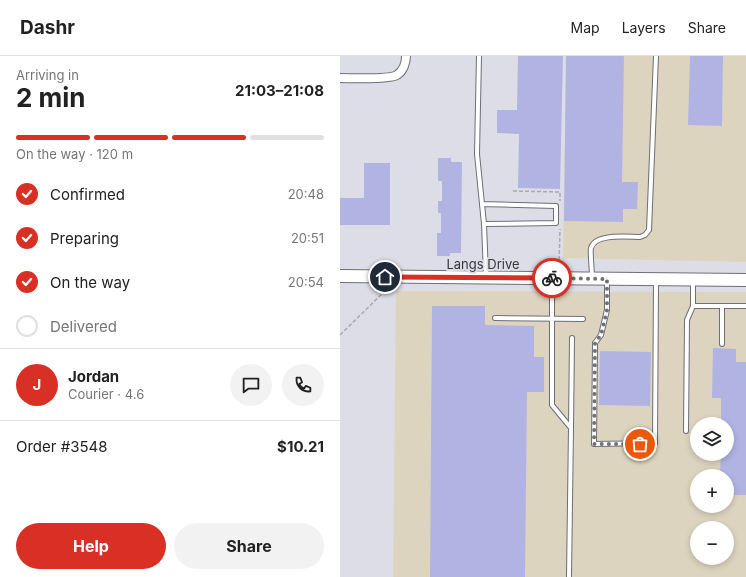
<!DOCTYPE html>
<meta charset="utf-8">
<style>
:root{--surface:#fff;--page:#f2f2f2;--text:#222;--muted:#767676;--line:#e0e0e0;--accent:#d93025}
body{margin:0;font-family:Inter,sans-serif;background:var(--page);color:var(--text);height:100vh;display:flex;flex-direction:column;font-size:15px;white-space:nowrap}
*{box-sizing:border-box;margin:0}
p{font-size:13px;color:var(--muted)}
.icon{flex:none;width:22px;height:22px;fill:none;stroke:currentColor;stroke-width:2;stroke-linecap:round;stroke-linejoin:round}
.map{position:relative;flex:1;overflow:hidden}
.sheet{display:flex;flex-direction:column;background:var(--surface);width:340px}
.sheet>*{flex:none}
.tools{position:absolute;left:350px;top:361px;display:grid;gap:8px}
.tools a{display:grid;place-items:center;width:44px;height:44px;border-radius:50%;background:var(--surface);box-shadow:0 2px 6px #0003;font-size:20px}
.pin{position:absolute;display:grid;place-items:center;width:34px;height:34px;color:#fff;margin:-17px;border:2px solid #fff;border-radius:50%;box-shadow:0 1px 4px #0007}
.courier{position:absolute;display:grid;place-items:center;width:40px;height:40px;margin:-20px;border:3px solid #d93025;border-radius:50%;background:#fff;color:#222;box-shadow:0 1px 5px #0007}
.summary em{font-style:normal;font-weight:700}
.summary div{display:flex;flex-direction:column-reverse}
.summary{display:flex;align-items:center;justify-content:space-between;height:68px;padding:0 16px}
h1{font-size:26px;font-weight:700;line-height:30px}
.bar{display:grid;grid-template-columns:repeat(4,1fr);gap:6px 4px;align-content:center;height:48px;padding:0 16px}
.bar i{height:5px;border-radius:3px;background:var(--line)}
.bar .on{background:var(--accent)}
.bar p{grid-column:span 4}
.line{display:flex;align-items:center;gap:10px;padding:0 16px;border-top:1px solid var(--line)}
.line div{flex:1}
.round{display:grid;place-items:center;flex:none;width:42px;height:42px;border-radius:21px;background:var(--page)}
ol{padding:0 16px;list-style:none}
li{display:flex;align-items:center;gap:12px;height:44px}
li p{margin-inline-start:auto}
li .icon{padding:4px;border-radius:50%;background:var(--accent);color:#fff;stroke-width:4}
li:last-child{color:var(--muted)}
li i{width:22px;height:22px;border:2px solid var(--line);border-radius:50%}
.cta{display:flex;gap:8px;margin-top:auto;padding:8px 16px}
.cta a{flex:1;height:46px;border-radius:24px;background:var(--accent);color:#fff;font-size:16px;font-weight:700;line-height:46px;text-align:center}
.cta a+a{background:var(--page);color:var(--text)}
header{display:flex;align-items:center;gap:24px;box-sizing:border-box;height:56px;padding:0 20px;background:var(--surface);border-bottom:1px solid var(--line)}
header strong{font-size:19px}
nav{display:flex;gap:22px;margin-inline-start:auto;font-size:14px}
main{display:flex;flex:1;min-height:0}
.map>svg:first-child{display:block}
.industrial{fill:#ddd4bf;fill-rule:evenodd}
.building{fill:#b1b4e2}
.lines{fill:none;stroke-linecap:round;stroke-linejoin:round}
.lane-casing{stroke:#6d6e77;stroke-width:6}
.street-casing{stroke:#6d6e77;stroke-width:10}
.secondary-casing{stroke:#6d6e77;stroke-width:14}
.path{stroke:#a9a9b2;stroke-width:1.5;stroke-dasharray:4 2;stroke-linecap:butt}
.lane{stroke:#fff;stroke-width:4}
.street{stroke:#fff;stroke-width:8}
.secondary{stroke:#fff;stroke-width:12}
.done{stroke:#707077;stroke-width:4;stroke-dasharray:0 7.2}
.route{stroke:#d93025;stroke-width:5}
.labels{text-anchor:middle;stroke-width:4;stroke-linejoin:round;paint-order:stroke}
.street-label{font-size:13px;fill:#36363a;stroke:#dddde8}
</style>
<header>
<strong>Dashr</strong>
<nav><a>Map</a><a>Layers</a><a>Share</a></nav>
</header>
<main>
<section class="sheet">
<div class="summary"><div><h1>2 min</h1><p>Arriving in</p></div><em>21:03–21:08</em></div>
<div class="bar"><i class="on"></i><i class="on"></i><i class="on"></i><i></i><p>On the way · 120 m</p></div>
<ol>
<li><svg class="icon" aria-label="check" viewBox="0 0 24 24"><path d="M5 12l5 5 9-10"/></svg>Confirmed<p>20:48</p></li>
<li><svg class="icon" aria-label="check" viewBox="0 0 24 24"><path d="M5 12l5 5 9-10"/></svg>Preparing<p>20:51</p></li>
<li><svg class="icon" aria-label="check" viewBox="0 0 24 24"><path d="M5 12l5 5 9-10"/></svg>On the way<p>20:54</p></li>
<li><i></i>Delivered</li>
</ol>
<div class="line" style="height:72px"><b class="round" style="background:var(--accent);color:#fff">J</b><div><b>Jordan</b><p>Courier · 4.6</p></div><a class="round"><svg class="icon" aria-label="chat" viewBox="0 0 24 24"><path d="M4 5h16v11H9l-5 4z"/></svg></a><a class="round"><svg class="icon" aria-label="phone" viewBox="0 0 24 24"><path d="M5 4h4l2 5-3 2q2 4 5 5l2-3 5 2v4C11 20 4 13 5 4z"/></svg></a></div>
<div class="line" style="height:52px"><div>Order #3548</div><b>$10.21</b></div>
<div class="cta"><a>Help</a><a>Share</a></div>
</section>
<div class="map">
<svg width="406" height="521" viewBox="0 0 406 521">
<rect width="100%" height="100%" fill="#dddde8"/>
<path class="industrial" d="M226 0H406V206L223 202Z
M56 235 406 236V521H53ZM357 368H387V398H357ZM357 420H387V450H357ZM357 472H387V502H357Z"/>
<path class="building" d="M178 0H223L220 133 178 132 179 78 157 77V54H177Z
M226 0H284L282 126H298L297 153H283V166L224 165Z
M350 0H383L382 70 348 69Z
M98 102H111V106H122L121 197H110V200H97V177H101V157H98V145H102V125H98Z
M24 107H50V169H0V142H24Z
M92 250H145V269L194 270V301H204V336H187L185 521H90Z
M373 292 396 293V306H406V439H387V420H380L381 398H387V368H381V342H372Z
M260 295 311 296 310 350 259 349Z"/>
<g class="lines">
<g class="lane-casing">
<path id="lane" d="M139 0 137 98 144 168 146 219
M142 148 216 150V167L144 168
M252 220C252 215 250 195 251 192 255 177 288 181 300 181L305 179 309 174 316 0
M212 223V349L231 372 229 521
M267 223V254L261 279 255 287 254 388 315 387 316 225
M353 226V250H406
M155 262 243 263
M382 288V250
M231 372 232 282
M346 375 347 264 353 250"/>
</g>
<g class="street-casing">
<path id="street" d="M0 22C12 22 48 24 57 19 63 15 66 7 66 0"/>
</g>
<g class="secondary-casing">
<path id="secondary" d="M0 220 406 224"/>
</g>
<path class="path" d="M173 135 220 136V145
M219 210 220 173
M0 279 49 231"/>
<use href="#lane" class="lane"/>
<use href="#street" class="street"/>
<use href="#secondary" class="secondary"/>
</g>
<g class="lines">
<path class="done" d="M212 222 267 223V254L261 279 255 287 254 388H300"/>
<path class="route" d="M45 221 212 222"/>
</g>
<g class="labels">
<g class="street-label">
<text x="143" y="213">Langs Drive</text>
</g>
</g>
</svg>
<div class="tools">
<a><svg class="icon" aria-label="layers" viewBox="0 0 24 24"><path d="M12 4l9 5-9 5-9-5zM3 14l9 5 9-5"/></svg></a>
<a>+</a>
<a>−</a>
</div>
<div class="pin" style="left:300px;top:388px;background:#ea580c"><svg class="icon" aria-label="bag" viewBox="0 0 24 24"><path d="M5 8h14l-1 12H6zM9 8a3 3 0 0 1 6 0"/></svg></div>
<div class="pin" style="left:45px;top:221px;background:#1f2937"><svg class="icon" aria-label="home" viewBox="0 0 24 24"><path d="M3 11l9-7 9 7M6 9v11h12V9"/></svg></div>
<div class="courier" style="left:212px;top:222px"><svg class="icon" aria-label="bike" viewBox="0 0 24 24"><circle cx="6" cy="16" r="4"/><circle cx="18" cy="16" r="4"/><path d="M6 16l4-8h5l3 8M10 8l3 8H6M13 5h3"/></svg></div>
</div>
</main>
